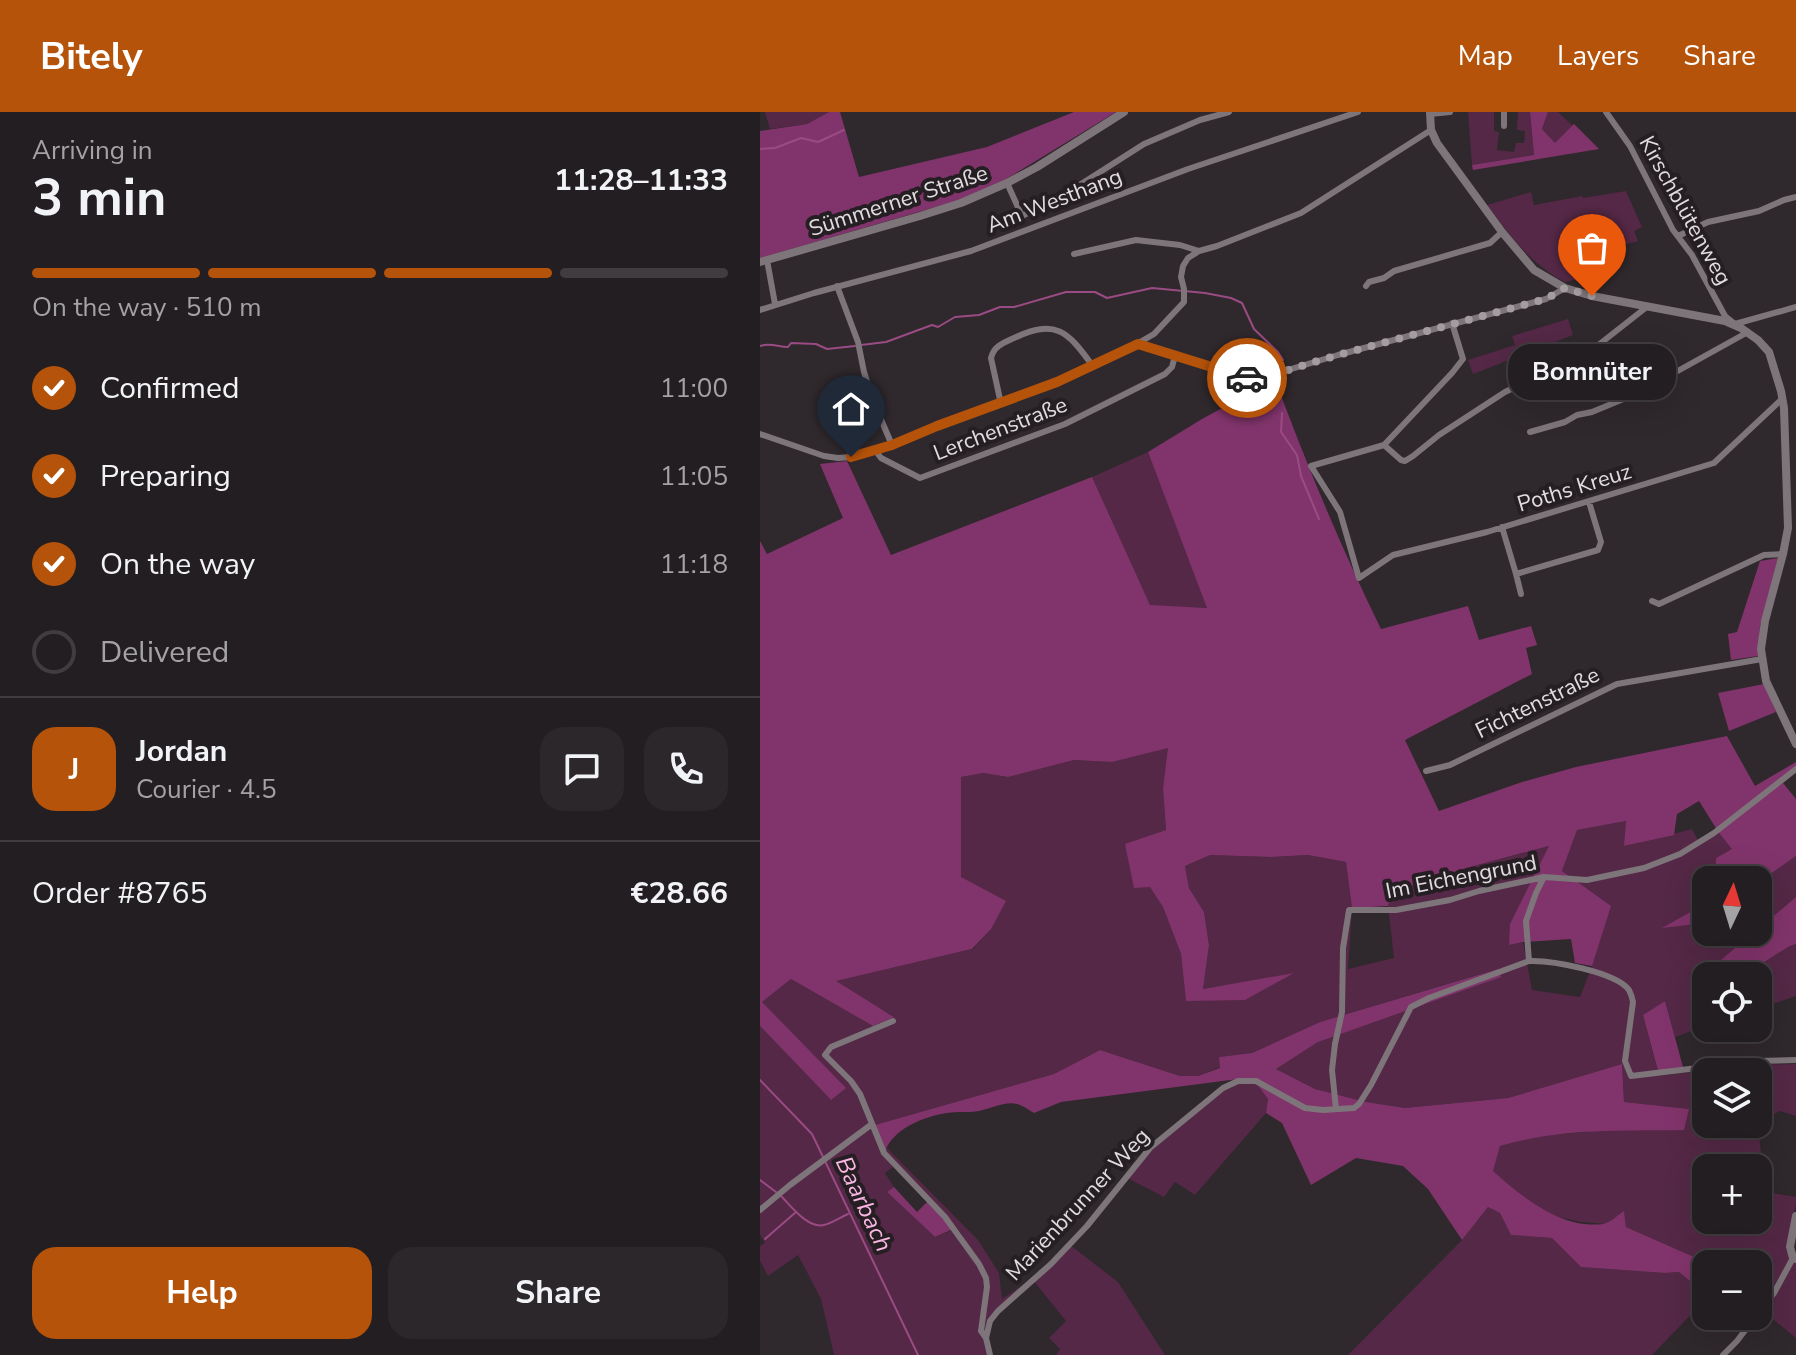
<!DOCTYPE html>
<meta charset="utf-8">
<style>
:root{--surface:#231e21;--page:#2b272a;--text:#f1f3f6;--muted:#a3a2a5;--line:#403c3f;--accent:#b45309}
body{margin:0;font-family:"Nunito Sans",sans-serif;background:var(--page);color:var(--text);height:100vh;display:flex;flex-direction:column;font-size:30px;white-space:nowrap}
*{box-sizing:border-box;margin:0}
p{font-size:26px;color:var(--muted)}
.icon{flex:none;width:44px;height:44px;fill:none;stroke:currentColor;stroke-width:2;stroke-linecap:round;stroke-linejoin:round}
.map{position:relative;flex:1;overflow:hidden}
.side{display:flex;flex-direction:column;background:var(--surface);width:760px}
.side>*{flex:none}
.needle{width:52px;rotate:4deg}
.buttons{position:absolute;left:932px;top:754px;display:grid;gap:16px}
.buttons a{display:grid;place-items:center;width:80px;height:80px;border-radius:16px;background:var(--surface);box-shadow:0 8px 32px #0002,0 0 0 2px var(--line);font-size:40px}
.pin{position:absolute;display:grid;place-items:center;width:68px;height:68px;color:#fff;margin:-82px -34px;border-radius:50% 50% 50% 0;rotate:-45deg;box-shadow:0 0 8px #0007}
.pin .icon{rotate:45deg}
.courier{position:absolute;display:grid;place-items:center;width:80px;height:80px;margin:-40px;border:6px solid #b45309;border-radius:50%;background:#fff;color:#222;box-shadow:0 2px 10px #0007}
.bubble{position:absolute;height:56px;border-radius:24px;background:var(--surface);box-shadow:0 8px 32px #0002,0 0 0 2px var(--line);font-size:26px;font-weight:700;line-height:56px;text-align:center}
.summary em{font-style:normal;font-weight:700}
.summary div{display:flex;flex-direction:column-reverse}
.summary{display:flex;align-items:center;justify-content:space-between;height:136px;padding:0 32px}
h1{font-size:52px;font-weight:700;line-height:60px}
.bar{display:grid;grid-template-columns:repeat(4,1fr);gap:12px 8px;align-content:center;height:96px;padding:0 32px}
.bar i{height:10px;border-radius:6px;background:var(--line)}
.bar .selected{background:var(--accent)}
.bar p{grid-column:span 4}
.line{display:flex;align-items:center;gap:20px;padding:0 32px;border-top:2px solid var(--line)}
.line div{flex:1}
.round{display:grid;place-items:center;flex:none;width:84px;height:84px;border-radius:24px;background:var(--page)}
ol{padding:0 32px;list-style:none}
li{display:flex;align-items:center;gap:24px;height:88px}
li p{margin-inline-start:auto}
li .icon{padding:8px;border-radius:50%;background:var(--accent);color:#fff;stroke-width:4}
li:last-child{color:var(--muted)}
li i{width:44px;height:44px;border:4px solid var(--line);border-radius:50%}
.primary-button{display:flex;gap:16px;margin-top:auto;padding:16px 32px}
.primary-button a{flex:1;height:92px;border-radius:24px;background:var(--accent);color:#fff;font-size:32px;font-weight:700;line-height:92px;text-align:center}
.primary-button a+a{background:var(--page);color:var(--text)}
header{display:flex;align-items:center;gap:48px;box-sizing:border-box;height:112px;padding:0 40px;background:var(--accent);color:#fff}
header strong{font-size:38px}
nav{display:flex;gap:44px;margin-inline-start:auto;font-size:28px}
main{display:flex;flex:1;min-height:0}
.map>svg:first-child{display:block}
.green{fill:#542846;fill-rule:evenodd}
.forest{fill:#81346b}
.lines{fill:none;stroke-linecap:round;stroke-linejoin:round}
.stream{stroke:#9a4b83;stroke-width:2}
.street{stroke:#7d757a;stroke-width:6}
.secondary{stroke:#7d757a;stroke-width:8}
.done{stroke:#a39da0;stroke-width:8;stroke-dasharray:0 14.4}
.route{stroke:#b45309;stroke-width:10}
.labels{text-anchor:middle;stroke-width:8;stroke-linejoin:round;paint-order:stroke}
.street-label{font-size:22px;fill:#e1dcdf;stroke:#251e23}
.water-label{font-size:24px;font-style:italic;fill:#f8b6e1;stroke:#251e23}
</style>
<header>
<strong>Bitely</strong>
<nav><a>Map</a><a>Layers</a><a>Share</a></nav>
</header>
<main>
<section class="side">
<div class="summary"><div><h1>3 min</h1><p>Arriving in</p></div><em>11:28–11:33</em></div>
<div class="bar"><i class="selected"></i><i class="selected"></i><i class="selected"></i><i></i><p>On the way · 510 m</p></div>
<ol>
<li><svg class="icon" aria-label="check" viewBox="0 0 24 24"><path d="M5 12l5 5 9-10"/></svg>Confirmed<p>11:00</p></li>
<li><svg class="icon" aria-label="check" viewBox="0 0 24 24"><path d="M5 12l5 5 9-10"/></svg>Preparing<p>11:05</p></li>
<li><svg class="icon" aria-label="check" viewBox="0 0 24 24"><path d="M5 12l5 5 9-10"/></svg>On the way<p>11:18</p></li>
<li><i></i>Delivered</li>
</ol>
<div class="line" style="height:144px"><b class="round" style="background:var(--accent);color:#fff">J</b><div><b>Jordan</b><p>Courier · 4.5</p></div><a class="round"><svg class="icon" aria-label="chat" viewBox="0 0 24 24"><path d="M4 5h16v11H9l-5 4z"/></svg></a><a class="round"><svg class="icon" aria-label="phone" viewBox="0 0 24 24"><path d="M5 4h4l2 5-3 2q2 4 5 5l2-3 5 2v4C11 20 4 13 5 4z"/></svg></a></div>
<div class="line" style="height:104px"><div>Order #8765</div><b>€28.66</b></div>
<div class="primary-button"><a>Help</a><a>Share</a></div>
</section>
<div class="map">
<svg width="1036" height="1243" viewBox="0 0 1036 1243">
<rect width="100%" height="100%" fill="#2f282c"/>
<path class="green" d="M5 0H69L47 12 10 17Z
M708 0H734V19L739 20 737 38 754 40 756 31H764L765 19 757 18 758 0H770L774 43 712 53Z
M788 0H798L813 14 795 32 782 17Z
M866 79 882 115 874 119 878 129 846 137 839 150 843 162 805 170C770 152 750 123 727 93L771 80 774 93 822 84 823 86Z
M808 207 813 223 713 262 708 248 755 233 752 224Z
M388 340 448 496 390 494 332 365Z
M409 635 403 677 406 718 365 733 403 795 421 842 426 888 530 862 443 877 449 833 444 800 429 776 425 754 450 743 514 745 548 743 586 750 592 796 588 857 634 846 628 794 632 780 706 756 790 734 776 763 749 833 763 830 772 878 820 885 832 854 802 759 817 718 866 709 865 734 932 717 940 732 959 721 973 737 956 746 955 768H946V791L904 815 946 810V820H994L943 863 946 874V914L915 925 905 889 883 903 899 964 993 953 1036 952V1004L1020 999 998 1010V960H946V1012H998L1005 1080 1036 1085V1093L1026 1138 1036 1141V1226L998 1195V1152H950L866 1115 864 1100 846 1112 821 1110 790 1103 756 1080 732 1059 740 1034 770 1025 826 1020 928 997 864 990 862 952 748 986 645 996 606 990 555 977 516 957 558 930 737 857 560 910 492 941 459 945 461 955 438 964H420L340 938 294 962 115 1013 123 1043 133 1055 125 1061 134 1075 127 1080 175 1125 195 1117 220 1150 197 1116 125 1040 126 1035 218 1128 239 1161 242 1187 273 1166 237 1198 225 1223 230 1243H74L61 1187 38 1143 8 1164 0 1149V1134L5 1131 0 1122V914L71 988 2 890 31 867 113 914 133 904 74 869 213 837 231 817 201 765V665L223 661 248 665 314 648 352 650ZM946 1056H998V1108H946Z
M1036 744V785L998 817V771Z
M1036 832V884L998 897V864L982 863 1028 835Z
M496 971 508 987 506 1001 435 1083 415 1070 404 1085 367 1066 389 1040 464 978 477 972Z
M728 1095 740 1101 751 1123 792 1126 821 1155 905 1161 919 1160 946 1182V1187L892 1243H588L702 1128Z
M310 1133 358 1170 405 1243H296L300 1237 289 1226 306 1209 273 1168Z"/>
<path class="forest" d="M69 0H80L99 65 227 35 314 0H356L246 67 200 88 0 146V19L47 12Z
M770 0H788L782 17 795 31 814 12 839 37 713 58 712 53 774 43Z
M515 267C546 352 581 435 621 517L708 494 719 528 771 514 777 533 766 536 772 562 645 628 679 699 762 670 816 655 967 624 995 674 1036 650V660L1023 671 1036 687V744L998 771V768H955L956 746 972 737 959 721 939 689 917 702 914 723 864 734 866 709 817 718 802 759 851 794 832 854 815 851 811 827 763 830 749 833 750 812 789 734 706 756 633 780 628 794 592 796 586 750 548 743 511 745 450 743 425 754 429 776 444 800 449 833 443 877 534 861 485 888 426 889 421 842 403 795 390 775 374 776 365 732 406 718 403 677 408 636 352 650 314 648 248 665 223 661 201 665V765L246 789 231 817 212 837 76 869 134 905 113 914 31 867 2 890 86 976 71 988 0 914V429L7 442 83 406 60 352 87 349 131 443 332 365 390 493 447 496 388 340 442 307Z
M1018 446 1000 514 998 544 971 548 968 522 977 520 1000 449Z
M1004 572 1016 600 969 619 958 581Z
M1036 785V832L1028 835 982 864H946V874L943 863 994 820H998V817Z
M946 791V810L944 811 902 816Z
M738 857 741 865 558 930 516 957 555 977 606 990 645 996 748 986 862 952 864 990 929 997 924 1018C862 1019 800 1016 740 1034L733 1059C762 1085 801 1117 843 1112 850 1111 858 1103 864 1099L866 1115 950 1152H946V1182L919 1160 905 1161 821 1155 792 1126 751 1123 740 1101 728 1095 702 1128 668 1077 643 1054 596 1046 551 1073 522 1011 506 1001 508 987 496 971 478 967 301 990 274 1001C269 998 262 993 257 992 245 989 230 997 219 999 208 1001 198 999 187 1001 165 1004 132 1017 125 1040L115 1013 294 962 340 938 420 964H438L460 956 459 945 492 941 560 910Z
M905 889 923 955 898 959 883 903Z
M134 1075 157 1100 168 1089 193 1117 175 1125 127 1080Z"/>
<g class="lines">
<path class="stream" d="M0 37 15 36 41 26 58 30 84 18
M101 233 126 230 172 213 178 215 195 205 219 203 240 195H254L306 180H335L347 186 392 176 445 181 471 186 482 191 494 217 518 240 523 248
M0 234C10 230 18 235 28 235L31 231 56 232 67 237 95 234
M522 301 521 320 537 343 541 364 559 407
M0 968 52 1022 158 1243
M0 1068 16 1080
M21 1084C31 1094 48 1117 64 1113 72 1111 81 1105 88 1102
M5 1127 36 1100"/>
<path class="street" d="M846 0 870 34 913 118 932 143 965 204 975 212 1036 195
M670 2 690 0
M744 14V0
M247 71 262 104 307 81 384 32 440 8 469 0
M918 124 948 110 999 99 1024 88 1036 85
M314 142 376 128 420 133 439 139
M7 148 15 192
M77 174 98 230 104 260 113 289 132 333
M606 174 609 170 624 166 634 159 730 131 742 120
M0 198 54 181 211 139 428 57 598 0
M692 211 703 247 692 261 624 333 551 354 580 400 599 466 633 443 727 420 954 351 1023 286
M378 232 495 268 578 243 786 187 805 176
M241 292 231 246C234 234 243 231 254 226 295 207 307 218 332 253
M770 320 805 310 817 303 832 300 878 281 988 220
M0 322 64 344 78 346 91 345 132 333 177 314 297 270 332 253 361 241 394 222 424 190V177L421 165 423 154 428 146 439 139 457 134 541 101 671 18
M624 333 641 348 645 349 653 344 679 323 745 280 832 238 888 194
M115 338 121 346 160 366 305 312 405 262 412 255 415 244
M742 415 756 462 838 438 841 430 829 390
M756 462 761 482
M892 489 899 492 1004 443 1023 442
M666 659 690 653 857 572 1002 547
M769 849 766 809 776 781 784 765
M133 909 71 935 65 943 91 969 100 982 124 1041 185 1105 219 1152 226 1166 227 1175 221 1219 226 1226 230 1243
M576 997 572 958 575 932 582 900 583 836 589 798H636L690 788 719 779 784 765 827 768 884 756 920 742 954 721 1036 657
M0 1098 30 1073 112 1012
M998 1202 1014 1181 1033 1146
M226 1226 230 1209 238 1199 291 1152 327 1114 390 1036 463 976 478 969H496L545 996 563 998 594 996 599 992 611 973 651 895 669 886 769 849C791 848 856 860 869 878 871 882 872 885 873 890L865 949 871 964 996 949 1036 948
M963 1243 977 1229 996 1204"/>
<path class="secondary" d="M670 0 671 18 677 31 742 120 774 158 805 176 832 184 965 209 981 216 998 228 1009 240 1021 279 1024 296 1028 416 1023 442 1005 509 1001 537 1006 569 1036 632
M0 150 160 104 201 91 247 71 277 55 364 0
M1036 1104 1030 1135 1033 1146 1036 1147"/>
</g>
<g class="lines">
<path class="done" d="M487 266 495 268 578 243 786 187 805 176 832 184"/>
<path class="route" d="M91 345 132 333 177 314 297 270 378 232 487 266"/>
</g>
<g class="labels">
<g class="street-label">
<text transform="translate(138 88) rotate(-18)" y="8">Sümmerner Straße</text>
<text transform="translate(294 88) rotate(-21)" y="8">Am Westhang</text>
<text transform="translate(926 98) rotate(61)" y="8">Kirschblütenweg</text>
<text transform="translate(240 316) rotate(-21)" y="8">Lerchenstraße</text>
<text transform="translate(814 375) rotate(-17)" y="8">Poths Kreuz</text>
<text transform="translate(777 590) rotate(-26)" y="8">Fichtenstraße</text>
<text transform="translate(701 764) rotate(-11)" y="8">Im Eichengrund</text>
<text transform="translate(317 1092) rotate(-47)" y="8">Marienbrunner Weg</text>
</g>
<g class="water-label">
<text transform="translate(104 1092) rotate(65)" y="8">Baarbach</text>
</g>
</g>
</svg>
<div class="buttons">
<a><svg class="needle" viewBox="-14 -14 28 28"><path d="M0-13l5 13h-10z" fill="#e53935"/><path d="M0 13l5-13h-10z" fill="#a3a2a5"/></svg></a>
<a><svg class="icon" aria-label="locate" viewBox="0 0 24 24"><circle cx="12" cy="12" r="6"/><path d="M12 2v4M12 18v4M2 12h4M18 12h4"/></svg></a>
<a><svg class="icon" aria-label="layers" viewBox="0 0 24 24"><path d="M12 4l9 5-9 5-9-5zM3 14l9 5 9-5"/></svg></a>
<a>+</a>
<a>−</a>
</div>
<div class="pin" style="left:832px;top:184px;background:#ea580c"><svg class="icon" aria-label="bag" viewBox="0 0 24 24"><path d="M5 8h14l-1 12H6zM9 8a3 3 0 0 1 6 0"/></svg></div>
<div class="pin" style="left:91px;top:345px;background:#1f2937"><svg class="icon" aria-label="home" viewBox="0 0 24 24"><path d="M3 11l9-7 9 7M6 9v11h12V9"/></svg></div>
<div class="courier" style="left:487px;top:266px"><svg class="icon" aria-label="car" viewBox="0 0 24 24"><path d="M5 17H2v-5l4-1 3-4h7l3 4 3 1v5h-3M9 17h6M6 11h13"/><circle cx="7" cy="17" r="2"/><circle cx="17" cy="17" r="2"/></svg></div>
<div class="bubble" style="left:748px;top:232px;width:168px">Bomnüter</div>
</div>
</main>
